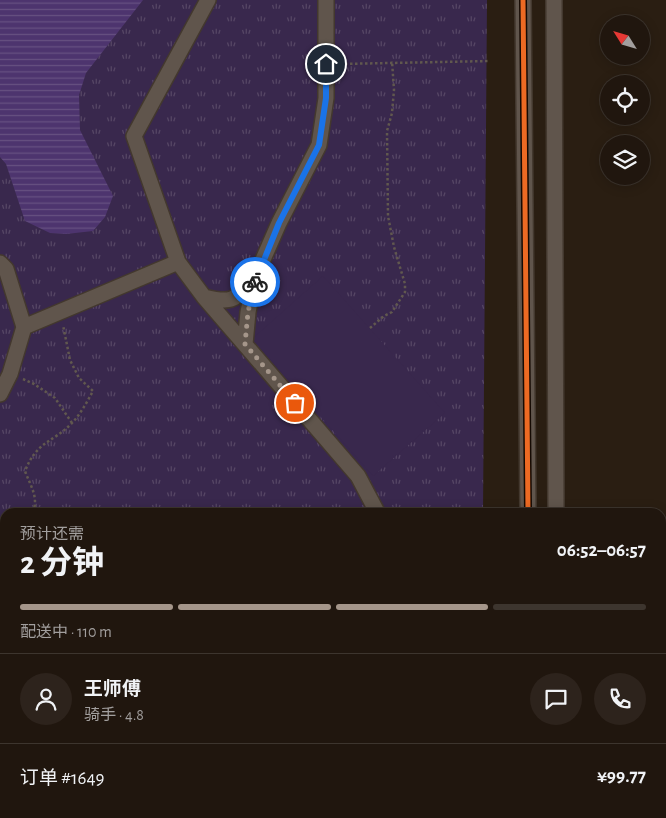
<!DOCTYPE html>
<html lang="zh">
<meta charset="utf-8">
<style>
:root{--surface:#20160e;--page:#2d231c;--text:#f1f3f6;--muted:#a29f9e;--line:#3d352e;--accent:#a5968a}
body{margin:0;font-family:"Alegreya Sans","Noto Sans SC",sans-serif;background:var(--page);color:var(--text);height:100vh;display:flex;flex-direction:column;font-size:19px;white-space:nowrap}
*{box-sizing:border-box;margin:0}
p{font-size:16px;color:var(--muted)}
.icon{flex:none;width:28px;height:28px;fill:none;stroke:currentColor;stroke-width:2;stroke-linecap:round;stroke-linejoin:round}
.map{position:relative;flex:1;overflow:hidden}
.details{position:absolute;left:0px;top:508px;width:666px;height:311px;display:flex;flex-direction:column;background:var(--surface);border-radius:15px 15px 0 0;box-shadow:0 2px 12px #0003,0 0 0 1px var(--line)}
.details>*{flex:none}
.needle{width:32px;rotate:307deg}
.fabs{position:absolute;left:600px;top:15px;display:grid;gap:10px}
.fabs a{display:grid;place-items:center;width:50px;height:50px;border-radius:50%;background:var(--surface);box-shadow:0 2px 12px #0003,0 0 0 1px var(--line);font-size:25px}
.pin{position:absolute;display:grid;place-items:center;width:42px;height:42px;color:#fff;margin:-21px;border:2px solid #fff;border-radius:50%;box-shadow:0 1px 5px #0007}
.courier{position:absolute;display:grid;place-items:center;width:50px;height:50px;margin:-25px;border:4px solid #1a73e8;border-radius:50%;background:#fff;color:#222;box-shadow:0 1px 6px #0007}
.overview em{font-style:normal;font-weight:700}
.overview div{display:flex;flex-direction:column-reverse}
.overview{display:flex;align-items:center;justify-content:space-between;height:85px;padding:0 20px}
h1{font-size:32px;font-weight:700;line-height:38px}
.bar{display:grid;grid-template-columns:repeat(4,1fr);gap:8px 5px;align-content:center;height:60px;padding:0 20px}
.bar i{height:6px;border-radius:4px;background:var(--line)}
.bar .active{background:var(--accent)}
.bar p{grid-column:span 4}
.line{display:flex;align-items:center;gap:12px;padding:0 20px;border-top:1px solid var(--line)}
.line div{flex:1}
.round{display:grid;place-items:center;flex:none;width:52px;height:52px;border-radius:26px;background:var(--page)}
.map>svg:first-child{display:block}
.grass{fill:url(#grass-tufts)}
.garden{fill:#39284d}
.water{fill:url(#water-rules)}
.lines{fill:none;stroke-linecap:round;stroke-linejoin:round}
.minor-casing{stroke:#43382e;stroke-width:18}
.path{stroke:#61584f;stroke-width:2.5;stroke-dasharray:2.5 2.5;stroke-linecap:butt}
.minor{stroke:#60554c;stroke-width:15}
.cycleway-casing{stroke:#150a03;stroke-width:8}
.cycleway{stroke:#ed6a23;stroke-width:5}
.done{stroke:#a5968a;stroke-width:5;stroke-dasharray:0 9}
.route{stroke:#1a73e8;stroke-width:6}
</style>
<div class="map">
<svg width="666" height="818" viewBox="0 0 666 818">
<defs>
<pattern id="grass-tufts" width="24" height="20" patternUnits="userSpaceOnUse" patternTransform="scale(1.25)"><rect width="24" height="20" fill="#39284d"/><path d="M3 7l-1-3M5 7V3M7 7l1-3M15 17l-1-3M17 17v-4M19 17l1-3" fill="none" stroke="#564665"/></pattern>
<pattern id="water-rules" width="6" height="5" patternUnits="userSpaceOnUse" patternTransform="scale(1.25)"><rect width="6" height="5" fill="#4d346e"/><path d="M0 2.5h6" fill="none" stroke="#675181"/></pattern>
</defs>
<rect width="100%" height="100%" fill="#2a1e12"/>
<path class="grass" d="M0 0H487L483 512H5V814H480V818H0Z"/>
<path class="garden" d="M323 276 445 413 373 476 252 339Z"/>
<path class="water" d="M0 0H143L86 73 79 95 80 130 113 196 105 217 93 231 66 234 50 233 25 221 6 164 0 157Z
M0 552 5 554V602L2 606 5 619V654L0 648Z
M1 684H5V705L0 709V685Z"/>
<g class="lines">
<g class="minor-casing">
<path id="minor" d="M208 0 134 136 178 262 204 297 358 476 377 512
M523 0 528 512
M554 0 556 512
M0 263 6 269 24 327 10 374 0 394
M204 297C234 304 234 300 254 279
M24 327 178 262
M245 344 248 312 255 278 279 223 319 145 326 98V0
M121 814 123 818
M529 814V818
M557 814V818
M6 818 7 814
M335 818 337 814"/>
</g>
<path class="path" d="M340 64 489 61
M370 328 384 316 392 312 405 292V284L394 247 388 216 387 131 392 113 394 90 392 61
M23 379 34 384 55 398 72 423
M33 512C39 497 30 485 25 471 37 441 52 443 71 424 80 415 87 402 93 391L79 378 70 360 63 325
M0 541H5
M0 769 5 760
M419 814 421 818
M194 818 195 814"/>
<use href="#minor" class="minor"/>
<g class="cycleway-casing">
<path id="cycleway" d="M523 0 528 512"/>
</g>
<use href="#cycleway" class="cycleway"/>
</g>
<g class="lines">
<path class="done" d="M255 282 248 312 245 344 295 403"/>
<path class="route" d="M255 282 279 223 319 145 326 98V64"/>
</g>
</svg>
<div class="fabs">
<a><svg class="needle" viewBox="-14 -14 28 28"><path d="M0-13l5 13h-10z" fill="#e53935"/><path d="M0 13l5-13h-10z" fill="#a29f9e"/></svg></a>
<a><svg class="icon" aria-label="locate" viewBox="0 0 24 24"><circle cx="12" cy="12" r="6"/><path d="M12 2v4M12 18v4M2 12h4M18 12h4"/></svg></a>
<a><svg class="icon" aria-label="layers" viewBox="0 0 24 24"><path d="M12 4l9 5-9 5-9-5zM3 14l9 5 9-5"/></svg></a>
</div>
<div class="pin" style="left:295px;top:403px;background:#ea580c"><svg class="icon" aria-label="bag" viewBox="0 0 24 24"><path d="M5 8h14l-1 12H6zM9 8a3 3 0 0 1 6 0"/></svg></div>
<div class="pin" style="left:326px;top:64px;background:#1f2937"><svg class="icon" aria-label="home" viewBox="0 0 24 24"><path d="M3 11l9-7 9 7M6 9v11h12V9"/></svg></div>
<div class="courier" style="left:255px;top:282px"><svg class="icon" aria-label="bike" viewBox="0 0 24 24"><circle cx="6" cy="16" r="4"/><circle cx="18" cy="16" r="4"/><path d="M6 16l4-8h5l3 8M10 8l3 8H6M13 5h3"/></svg></div>
<section class="details">
<div class="overview"><div><h1>2 分钟</h1><p>预计还需</p></div><em>06:52–06:57</em></div>
<div class="bar"><i class="active"></i><i class="active"></i><i class="active"></i><i></i><p>配送中 · 110 m</p></div>
<div class="line" style="height:90px"><a class="round"><svg class="icon" aria-label="person" viewBox="0 0 24 24"><circle cx="12" cy="8" r="4"/><path d="M4 21q1-7 8-7t8 7"/></svg></a><div><b>王师傅</b><p>骑手 · 4.8</p></div><a class="round"><svg class="icon" aria-label="chat" viewBox="0 0 24 24"><path d="M4 5h16v11H9l-5 4z"/></svg></a><a class="round"><svg class="icon" aria-label="phone" viewBox="0 0 24 24"><path d="M5 4h4l2 5-3 2q2 4 5 5l2-3 5 2v4C11 20 4 13 5 4z"/></svg></a></div>
<div class="line" style="height:65px"><div>订单 #1649</div><b>¥99.77</b></div>
</section>
</div>
